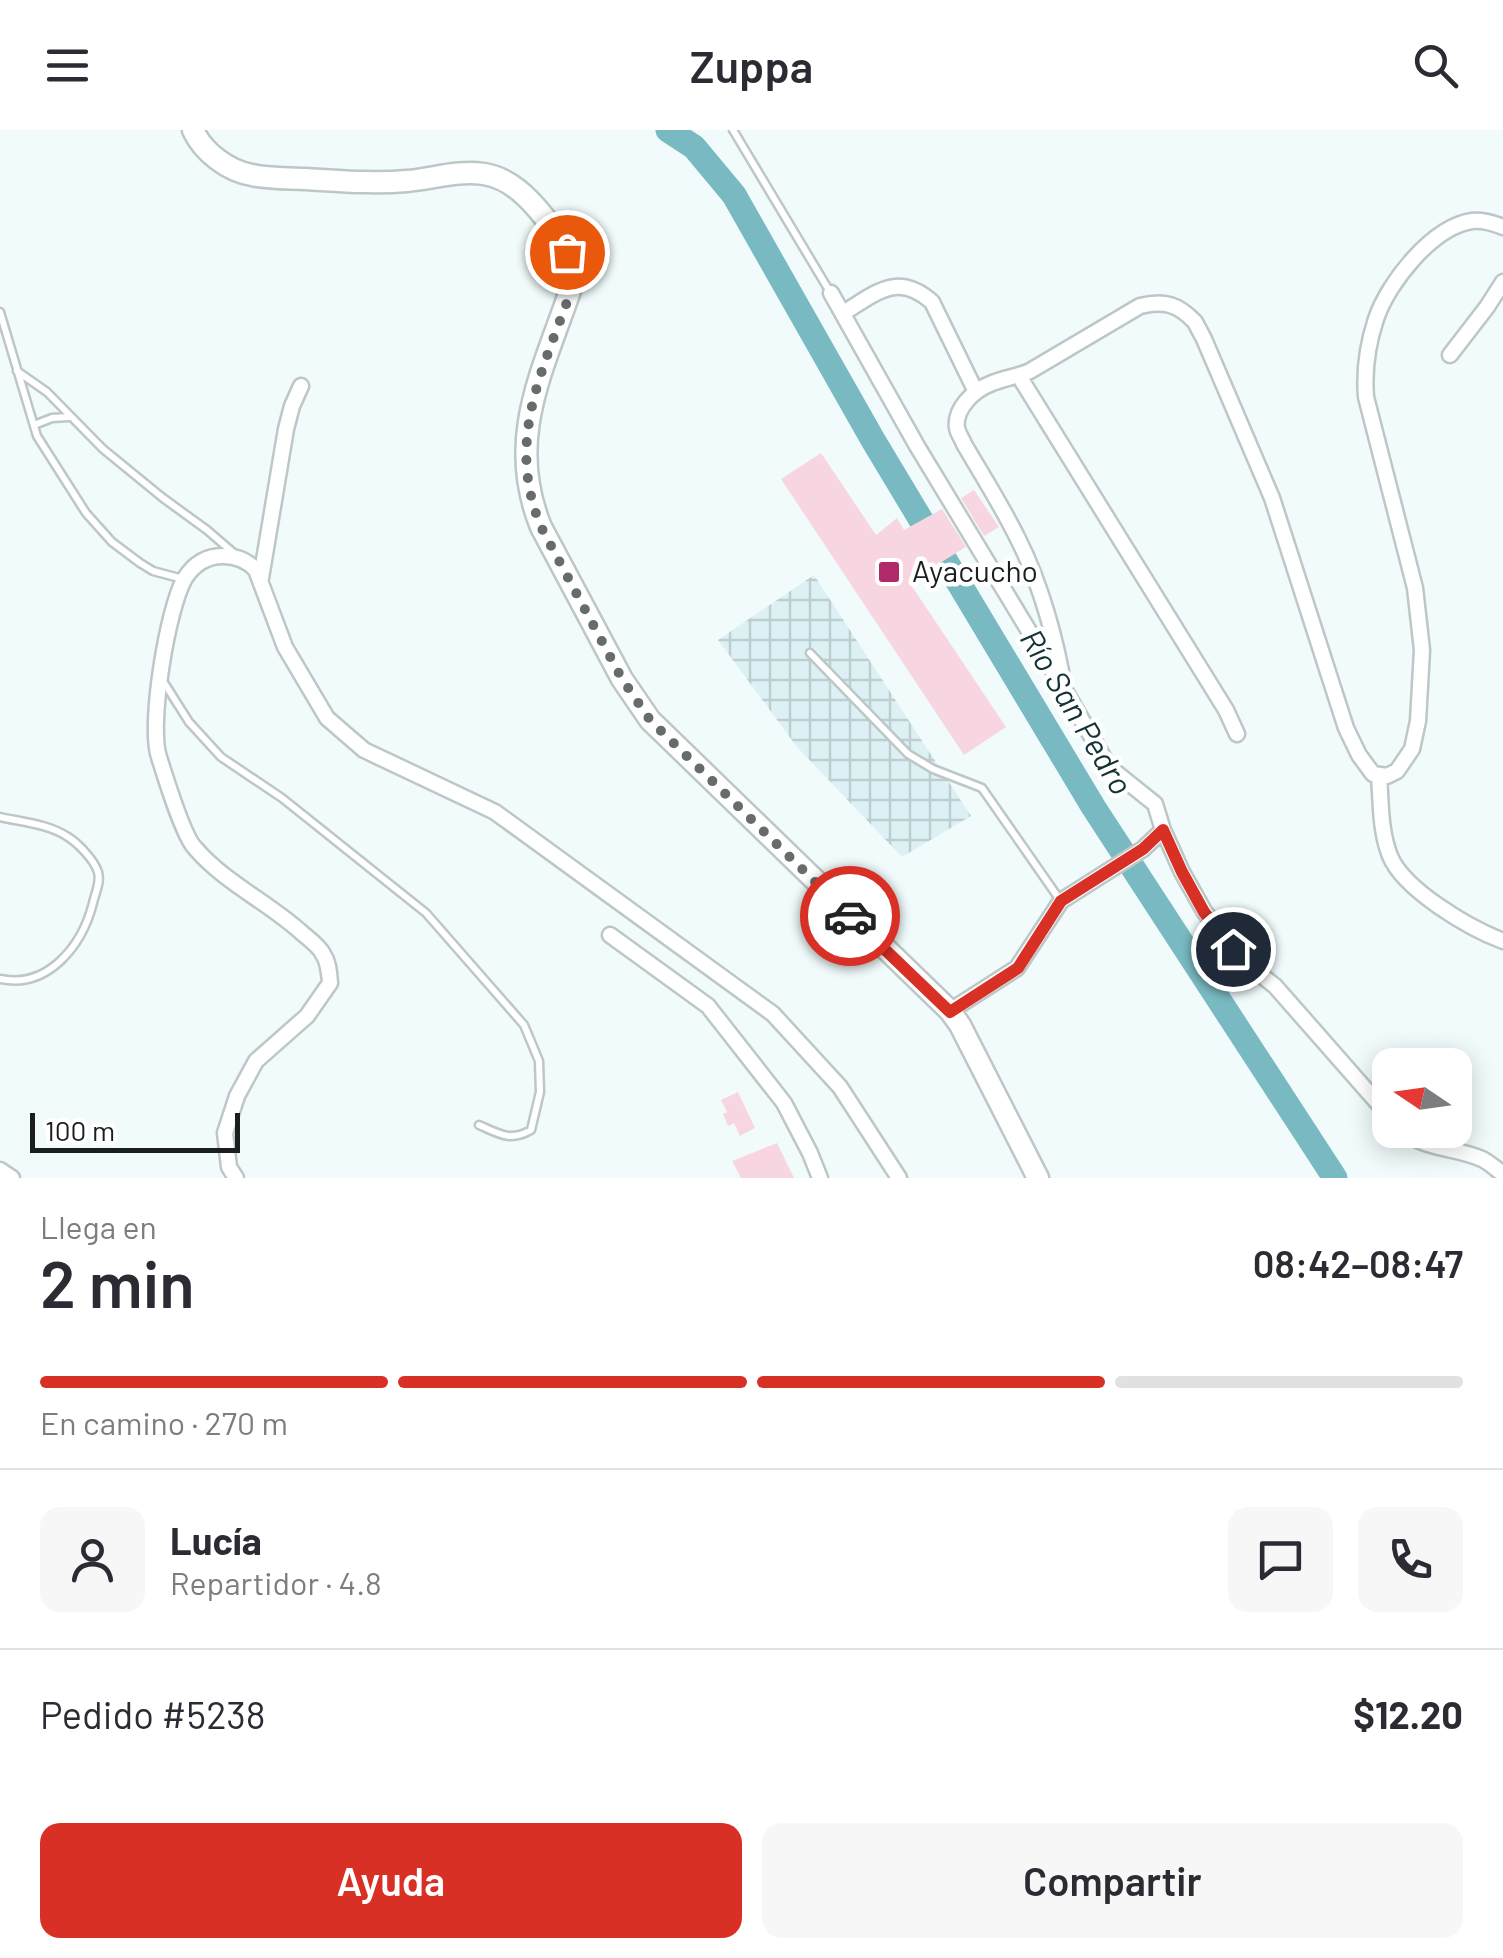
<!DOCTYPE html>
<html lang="es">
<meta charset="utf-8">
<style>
:root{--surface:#fff;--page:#f7f7f7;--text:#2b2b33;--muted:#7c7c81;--line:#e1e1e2;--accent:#d93025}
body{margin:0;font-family:Barlow,sans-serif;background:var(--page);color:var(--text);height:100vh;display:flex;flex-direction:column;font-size:38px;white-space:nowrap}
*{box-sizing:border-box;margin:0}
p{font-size:32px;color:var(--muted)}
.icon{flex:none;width:55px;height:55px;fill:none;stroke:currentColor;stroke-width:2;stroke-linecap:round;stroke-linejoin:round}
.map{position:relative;height:1048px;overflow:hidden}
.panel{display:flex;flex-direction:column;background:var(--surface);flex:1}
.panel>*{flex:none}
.needle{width:65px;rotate:283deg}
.buttons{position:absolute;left:1372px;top:918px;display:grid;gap:20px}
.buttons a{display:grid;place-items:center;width:100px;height:100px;border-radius:20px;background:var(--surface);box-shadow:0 5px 25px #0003;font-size:50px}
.scale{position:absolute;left:30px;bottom:25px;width:210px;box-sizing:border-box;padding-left:10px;border:5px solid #1b1e1f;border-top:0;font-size:28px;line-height:35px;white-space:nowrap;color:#1b1e1f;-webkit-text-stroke:8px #fff;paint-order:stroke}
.pin{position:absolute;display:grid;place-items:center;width:85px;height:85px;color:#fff;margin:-42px;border:5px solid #fff;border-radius:50%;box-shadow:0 2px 10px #0007}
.courier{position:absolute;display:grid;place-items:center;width:100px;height:100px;margin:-50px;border:8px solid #d93025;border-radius:50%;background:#fff;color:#222;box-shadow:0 2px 12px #0007}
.summary em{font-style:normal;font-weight:600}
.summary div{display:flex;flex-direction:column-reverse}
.summary{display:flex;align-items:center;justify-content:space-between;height:170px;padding:0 40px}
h1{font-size:65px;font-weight:600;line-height:75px}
.bar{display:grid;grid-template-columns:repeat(4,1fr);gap:15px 10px;align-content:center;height:120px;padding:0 40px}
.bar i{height:12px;border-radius:8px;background:var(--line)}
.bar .current{background:var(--accent)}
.bar p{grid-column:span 4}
.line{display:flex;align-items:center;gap:25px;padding:0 40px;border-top:2px solid var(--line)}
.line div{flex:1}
.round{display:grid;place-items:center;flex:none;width:105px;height:105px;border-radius:20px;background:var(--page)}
.primary-button{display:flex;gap:20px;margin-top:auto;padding:20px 40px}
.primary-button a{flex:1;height:115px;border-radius:20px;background:var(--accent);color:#fff;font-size:40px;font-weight:600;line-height:115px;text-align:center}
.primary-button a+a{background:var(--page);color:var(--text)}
header{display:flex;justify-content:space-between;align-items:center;height:130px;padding:0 40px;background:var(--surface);font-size:45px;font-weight:600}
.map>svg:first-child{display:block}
.industrial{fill:url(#industrial-grid)}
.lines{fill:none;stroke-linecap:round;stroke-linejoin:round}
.river{stroke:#78b9c2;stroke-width:25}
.building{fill:#f8d6e1}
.service-casing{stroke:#bdc7c8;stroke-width:11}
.minor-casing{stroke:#bdc7c8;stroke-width:19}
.primary-casing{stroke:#bdc7c8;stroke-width:25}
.service{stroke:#fff;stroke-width:6}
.minor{stroke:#fff;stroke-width:14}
.primary{stroke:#fff;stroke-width:20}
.done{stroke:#666b6c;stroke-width:10;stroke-dasharray:0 18}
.route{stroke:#d93025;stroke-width:12}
.poi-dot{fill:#b2296a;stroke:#fff;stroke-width:4}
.labels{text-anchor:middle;stroke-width:9;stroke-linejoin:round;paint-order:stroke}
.poi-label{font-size:30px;fill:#1b1e1f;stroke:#fff;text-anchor:start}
.water-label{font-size:32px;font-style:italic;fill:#113236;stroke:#fff}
</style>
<header><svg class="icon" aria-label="menu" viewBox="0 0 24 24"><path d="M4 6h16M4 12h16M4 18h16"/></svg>Zuppa<svg class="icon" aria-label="search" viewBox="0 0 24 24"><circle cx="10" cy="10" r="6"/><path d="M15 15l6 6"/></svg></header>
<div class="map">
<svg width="1503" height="1048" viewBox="0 0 1503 1048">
<defs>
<pattern id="industrial-grid" width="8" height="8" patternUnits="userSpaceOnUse" patternTransform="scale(2.5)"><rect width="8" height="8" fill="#ddf1f4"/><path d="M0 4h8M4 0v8" fill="none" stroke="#bdced1"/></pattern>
</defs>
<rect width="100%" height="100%" fill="#f1fbfc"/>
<path class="industrial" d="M814 445 971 686 902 727 797 617 718 510Z"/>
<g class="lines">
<path class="river" d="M668 0 694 17 734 65 873 310 1094 678 1335 1048"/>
</g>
<path class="building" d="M821 323 876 405 897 388 904 400 942 379 966 417 909 452 1006 597 964 625 781 349Z
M974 360 999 397 984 406 961 368Z
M738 962 755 998 740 1006 734 993 728 996 723 984 727 982 721 970Z
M777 1013 794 1048H741L732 1031Z"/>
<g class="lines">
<g class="service-casing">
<path id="service" d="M733 0 830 162
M0 182 37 306 86 383 112 412 140 433 153 441 183 449
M17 241 47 262 103 319 163 368 207 400 236 425
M34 295 52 288 69 287
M810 523 908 624 933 639 982 658 1060 770
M163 551 189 592 221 627 282 668 426 783 524 895 539 931 540 962 531 1000C510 1012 500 1004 479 995
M0 687C22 692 49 694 68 707 79 714 94 730 98 742 101 753 95 763 93 773 82 816 48 859 0 849"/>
</g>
<g class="minor-casing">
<path id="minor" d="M831 163 917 316 1064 559 1109 637 1155 674 1163 700 1182 742 1204 781 1233 819 1247 834 1275 856 1390 987
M843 183C875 164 897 141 932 172L976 262
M1450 225 1487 177 1503 152
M1019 246 1226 580 1237 604
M261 448 286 299 292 276 301 256
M1064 559C1057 512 1040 452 1018 409 1002 376 982 345 964 314 962 308 958 304 957 298 954 279 974 260 990 254 1003 248 1017 247 1030 241L1140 176C1164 170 1178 174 1195 192L1204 209 1272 368 1346 598 1359 625 1373 644 1387 646 1397 641 1412 619 1418 591 1422 520 1415 458 1366 267C1364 242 1368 213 1376 189 1388 153 1432 97 1472 91 1483 90 1493 93 1503 97
M1379 646C1381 672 1380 701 1390 726 1404 760 1469 798 1503 811
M610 805 708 876 784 973 810 1023 820 1048
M950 881 1017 838 1061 771 1143 719 1163 700
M1402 1000C1425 1020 1455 1017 1482 1029 1490 1033 1496 1039 1503 1044
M0 1040 12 1048
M236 1048 229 1037 225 1003 237 966 256 931 307 886 330 853C329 843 329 833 323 824 319 816 309 809 302 803 268 772 225 753 195 718 183 706 165 646 159 627 148 595 168 476 185 448 194 434 206 426 223 426 237 426 247 430 256 440L285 517 327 588 364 620 495 682 773 884 840 957 899 1048"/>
</g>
<g class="primary-casing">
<path id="primary" d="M193 0C203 22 228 41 252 45 269 49 289 48 306 49 340 51 373 54 407 51 432 49 458 40 484 44 510 48 529 68 545 88 562 107 574 131 571 158 543 241 505 309 541 397L622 549 650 590 950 881 960 895 1038 1048"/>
</g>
<use href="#service" class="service"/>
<use href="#minor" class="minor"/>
<use href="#primary" class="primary"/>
</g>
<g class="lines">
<path class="done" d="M567 122 573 145 572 158C543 241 505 309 541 397L622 549 650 590 850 786"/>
<path class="route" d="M850 786 950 882 1018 838 1061 771 1143 719 1163 700 1182 742 1204 782 1233 819"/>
</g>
<rect class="poi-dot" x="877" y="430" width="24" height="24" rx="5"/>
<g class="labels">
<g class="poi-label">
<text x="912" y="452">Ayacucho</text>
</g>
<g class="water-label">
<text transform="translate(1076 582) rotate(59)" y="11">Río San Pedro</text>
</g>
</g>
</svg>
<div class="buttons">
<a><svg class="needle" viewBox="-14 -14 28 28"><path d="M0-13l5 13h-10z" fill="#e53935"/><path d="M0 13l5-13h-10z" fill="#7c7c81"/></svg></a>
</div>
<div class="scale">100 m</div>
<div class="pin" style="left:567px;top:122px;background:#ea580c"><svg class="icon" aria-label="bag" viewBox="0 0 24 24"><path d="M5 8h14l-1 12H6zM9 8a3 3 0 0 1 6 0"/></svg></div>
<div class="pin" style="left:1233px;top:819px;background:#1f2937"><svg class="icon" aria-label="home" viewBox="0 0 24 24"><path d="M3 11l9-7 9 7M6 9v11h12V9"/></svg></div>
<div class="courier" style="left:850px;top:786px"><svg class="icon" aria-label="car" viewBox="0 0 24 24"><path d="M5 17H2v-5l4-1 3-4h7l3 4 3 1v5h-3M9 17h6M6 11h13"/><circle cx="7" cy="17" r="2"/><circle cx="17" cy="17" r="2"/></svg></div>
</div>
<section class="panel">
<div class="summary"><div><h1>2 min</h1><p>Llega en</p></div><em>08:42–08:47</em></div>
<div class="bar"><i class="current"></i><i class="current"></i><i class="current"></i><i></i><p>En camino · 270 m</p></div>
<div class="line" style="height:180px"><a class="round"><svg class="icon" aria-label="person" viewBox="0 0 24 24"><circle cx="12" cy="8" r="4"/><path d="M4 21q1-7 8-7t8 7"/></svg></a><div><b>Lucía</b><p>Repartidor · 4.8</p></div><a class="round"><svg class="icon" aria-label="chat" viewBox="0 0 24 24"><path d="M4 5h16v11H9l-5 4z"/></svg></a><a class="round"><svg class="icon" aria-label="phone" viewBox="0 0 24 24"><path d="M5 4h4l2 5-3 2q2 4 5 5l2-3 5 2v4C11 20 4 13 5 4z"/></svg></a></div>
<div class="line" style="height:130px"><div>Pedido #5238</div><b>$12.20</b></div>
<div class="primary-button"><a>Ayuda</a><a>Compartir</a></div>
</section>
